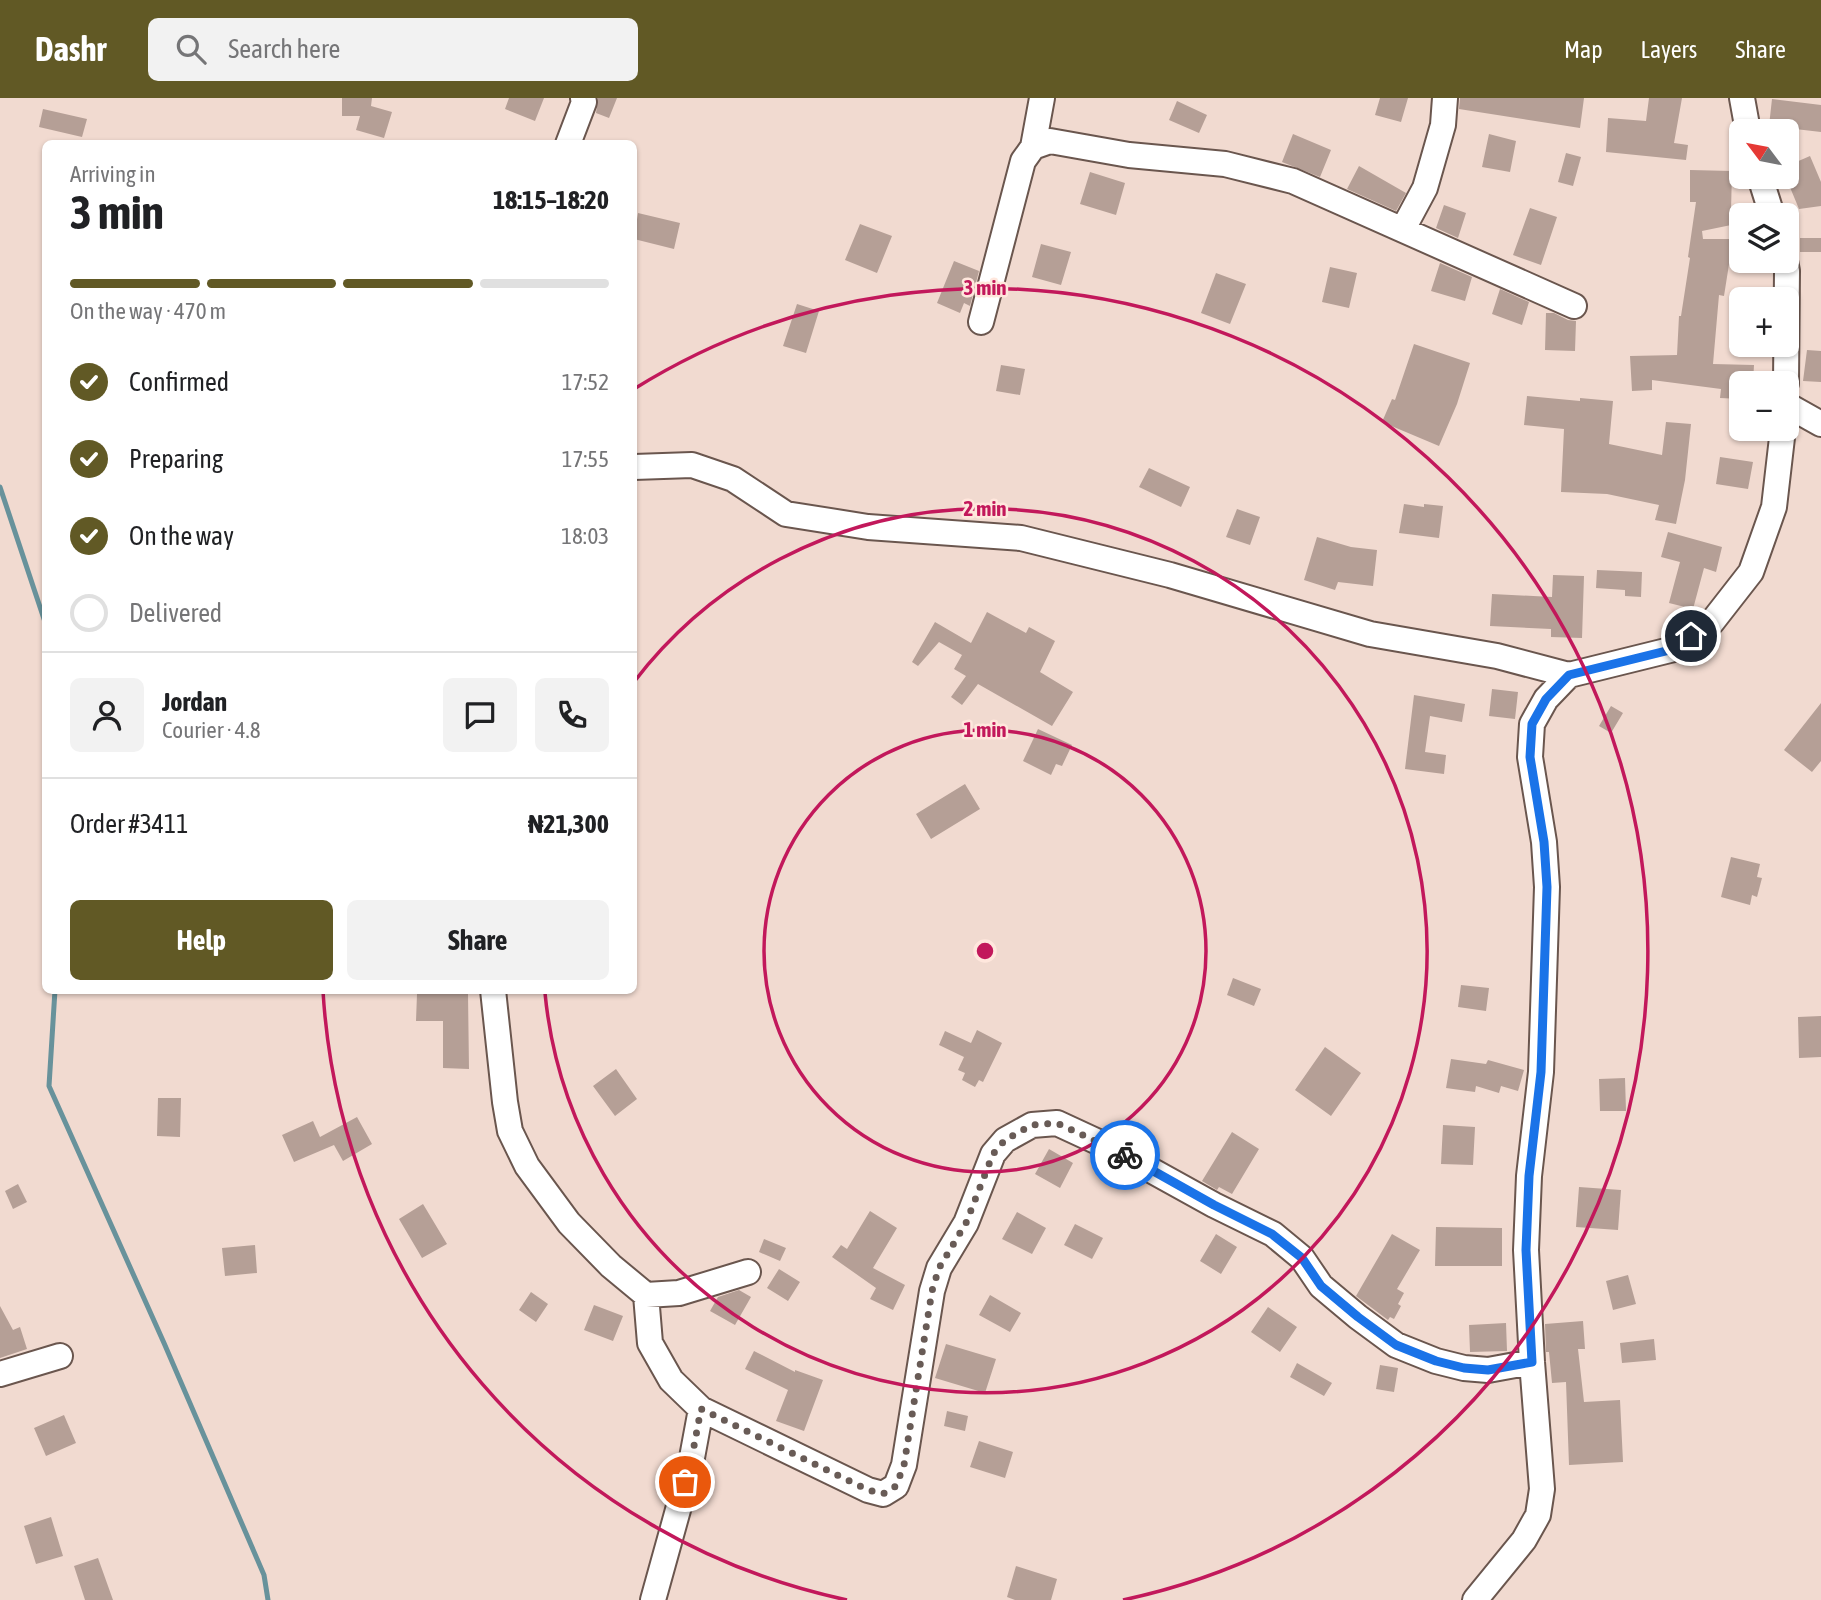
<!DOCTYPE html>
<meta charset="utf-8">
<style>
:root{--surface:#fff;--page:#f2f2f2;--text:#202124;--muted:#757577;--line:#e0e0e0;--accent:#615925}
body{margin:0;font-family:"Asap Condensed",sans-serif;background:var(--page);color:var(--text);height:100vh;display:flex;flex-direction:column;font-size:26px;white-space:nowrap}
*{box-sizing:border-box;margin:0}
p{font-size:23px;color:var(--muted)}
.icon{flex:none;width:38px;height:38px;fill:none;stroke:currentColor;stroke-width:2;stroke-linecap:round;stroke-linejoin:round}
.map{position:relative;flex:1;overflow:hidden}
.side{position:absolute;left:42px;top:42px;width:595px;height:854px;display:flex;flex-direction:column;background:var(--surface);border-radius:10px;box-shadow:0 2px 5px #0004}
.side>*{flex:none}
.needle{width:46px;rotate:302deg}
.tools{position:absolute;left:1729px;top:21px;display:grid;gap:14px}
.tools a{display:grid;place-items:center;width:70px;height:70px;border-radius:10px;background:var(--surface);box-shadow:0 2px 5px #0004;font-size:35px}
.pin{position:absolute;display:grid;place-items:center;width:60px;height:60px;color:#fff;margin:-30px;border:4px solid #fff;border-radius:50%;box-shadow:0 2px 7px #0007}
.courier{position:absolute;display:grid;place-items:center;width:70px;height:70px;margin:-35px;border:5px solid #1a73e8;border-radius:50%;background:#fff;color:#222;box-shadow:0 2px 9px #0007}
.head em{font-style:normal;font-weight:700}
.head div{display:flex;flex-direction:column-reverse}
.head{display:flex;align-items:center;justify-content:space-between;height:119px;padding:0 28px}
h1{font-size:46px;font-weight:700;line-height:52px}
.bar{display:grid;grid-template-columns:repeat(4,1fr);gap:10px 7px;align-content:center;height:84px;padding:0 28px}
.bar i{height:9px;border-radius:5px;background:var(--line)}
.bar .current{background:var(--accent)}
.bar p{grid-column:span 4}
.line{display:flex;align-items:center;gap:18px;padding:0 28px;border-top:2px solid var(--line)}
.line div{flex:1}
.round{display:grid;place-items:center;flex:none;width:74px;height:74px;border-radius:10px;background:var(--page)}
ol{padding:0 28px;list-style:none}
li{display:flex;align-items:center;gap:21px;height:77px}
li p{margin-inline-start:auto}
li .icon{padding:7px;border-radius:50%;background:var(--accent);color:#fff;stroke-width:4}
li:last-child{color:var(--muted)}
li i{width:38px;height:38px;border:4px solid var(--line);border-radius:50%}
.cta{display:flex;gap:14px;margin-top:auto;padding:14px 28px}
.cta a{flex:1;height:80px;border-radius:10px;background:var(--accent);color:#fff;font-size:28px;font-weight:700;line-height:80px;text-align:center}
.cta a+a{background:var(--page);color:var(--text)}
header{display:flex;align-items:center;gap:42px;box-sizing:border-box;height:98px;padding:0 35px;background:var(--accent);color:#fff}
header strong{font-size:33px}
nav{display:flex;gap:38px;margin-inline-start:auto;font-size:24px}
.search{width:490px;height:63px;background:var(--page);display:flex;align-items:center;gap:18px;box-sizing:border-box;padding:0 24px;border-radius:10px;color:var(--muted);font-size:26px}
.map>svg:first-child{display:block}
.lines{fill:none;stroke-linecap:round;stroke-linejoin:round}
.stream{stroke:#68929b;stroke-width:5}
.building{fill:#b59f96}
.minor-casing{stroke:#6a564e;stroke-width:28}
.minor{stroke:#fff;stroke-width:24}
.done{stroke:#685b56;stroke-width:7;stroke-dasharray:0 12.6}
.route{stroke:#1a73e8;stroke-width:9}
.ring{fill:none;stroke:#c2185b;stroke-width:3.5}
.centre{fill:#c2185b;stroke:#ffe7dd;stroke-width:3.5}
.ring-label{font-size:21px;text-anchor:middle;font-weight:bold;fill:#c2185b;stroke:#ffe7dd;stroke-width:5;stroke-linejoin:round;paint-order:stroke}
</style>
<header>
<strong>Dashr</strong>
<div class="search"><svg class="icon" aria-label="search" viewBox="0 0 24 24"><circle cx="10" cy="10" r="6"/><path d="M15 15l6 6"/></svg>Search here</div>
<nav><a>Map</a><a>Layers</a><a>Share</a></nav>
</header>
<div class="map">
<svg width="1821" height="1502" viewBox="0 0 1821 1502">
<rect width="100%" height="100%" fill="#f1dad0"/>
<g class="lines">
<path class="stream" d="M0 389 46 527
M55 892 49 988 164 1245 264 1477 268 1502"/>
</g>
<path class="building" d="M342 0H372L371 8 392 14 384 40 356 32 360 18H342Z
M509 0H544L535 23 505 11Z
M598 0H617L609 20 596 15Z
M1380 0H1408L1401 24 1375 17Z
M1460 0H1584L1580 30 1459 11Z
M1649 0H1682L1674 45 1688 47 1686 62 1606 54 1608 20 1646 23Z
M1772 1 1821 7V34L1769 28Z
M1177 3 1207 17 1199 35 1169 22Z
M43 11 87 21 82 39 39 29Z
M1293 36 1331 52 1320 79 1282 64Z
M1489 36 1516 43 1510 74 1482 69Z
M1566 55 1581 59 1573 88 1558 84Z
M1810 58 1821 84V108L1799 111 1787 82V68Z
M1359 68 1406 95 1396 113 1347 91Z
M1690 72 1732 73 1731 113 1737 114 1736 126 1702 133 1703 141H1733L1724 198 1719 197 1713 266 1754 267 1753 285H1741V301L1720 300 1721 291 1652 282V292L1632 293 1630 258 1677 257 1679 218H1681L1690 160 1688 159 1696 104H1690Z
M1090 74 1125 85 1116 117 1080 106Z
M1444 107 1466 115 1458 140 1436 130Z
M1530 110 1557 119 1541 167 1513 157Z
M638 115 680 125 674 151 634 141Z
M860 126 892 138 877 175 845 162Z
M1800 140H1821V154H1800Z
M1041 146 1071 154 1061 187 1032 179Z
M954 163 979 173 970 208 964 205 960 215 937 205Z
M1440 165 1472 179 1465 203 1431 193Z
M1330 169 1357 175 1349 210 1322 204Z
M1216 175 1246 186 1230 226 1201 215Z
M1500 191 1529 204 1522 227 1492 216Z
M797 206 819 213 806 255 783 248Z
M1546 215H1554L1568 222 1576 223 1575 253 1545 252Z
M1414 246 1470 265 1457 306 1439 348 1382 324 1392 301 1395 302Z
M1807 252 1821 253V284L1803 283Z
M1001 267 1025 271 1020 297 996 293Z
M1527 298 1580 303V300L1613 303 1609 346 1662 357 1666 324 1691 326 1685 382 1676 426 1655 422 1659 407 1607 396 1561 394 1564 331 1524 327Z
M1720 359 1753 364 1748 391 1716 386Z
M1149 370 1190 389 1181 409 1139 389Z
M1404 406 1424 409V406L1443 408 1439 440 1399 435Z
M1237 411 1260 419 1250 447 1226 439Z
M1668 434 1722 449 1716 474 1704 470 1693 511 1669 505 1680 464 1661 459Z
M1317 439 1351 449 1377 452 1373 488 1338 484 1335 492 1304 482Z
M1597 472 1642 474 1641 499 1625 498V492L1596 490Z
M1553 477 1584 478 1582 540 1551 539V531L1490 528 1492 496 1552 499Z
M987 514 1026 535 1029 529 1055 543 1040 574 1073 594 1052 628 978 586 962 607 951 599 966 578 954 571 962 557 939 544 918 568 912 564 935 524 971 545Z
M1492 591 1518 594 1515 621 1489 618Z
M1414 597 1465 606 1462 624 1430 618 1425 654 1446 657 1444 676 1405 671Z
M1821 605V663L1812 674 1784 652Z
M1611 608 1623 615 1611 635 1599 628Z
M1038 631 1072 647 1062 668 1056 666 1051 677 1023 663Z
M965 686 980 711 931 741 916 716Z
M1731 759 1760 766 1757 779 1762 780 1757 799 1752 797 1750 807 1721 799Z
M1233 880 1261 891 1254 908 1227 897Z
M1461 887 1489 890 1486 913 1458 909Z
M417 896H468L469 971 443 970V923H416Z
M1821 918V959L1799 960 1798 919Z
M977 932 1002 945 983 984 979 982 975 989 962 982 965 975 958 972 964 959 939 947 945 933 971 945Z
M1325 949 1361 975 1331 1018 1295 992Z
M1451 961 1486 966 1488 962 1524 972 1518 993 1501 988 1499 995 1476 988 1475 994 1446 990Z
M616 971 637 1001 615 1018 593 988Z
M1625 980 1626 1013H1600L1599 981Z
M158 1000H181L180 1039 157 1038Z
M357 1019 372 1046 343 1063 334 1047 294 1064 282 1037 313 1023 320 1039Z
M1443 1027 1475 1029 1473 1067 1441 1066Z
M1232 1034 1259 1051 1232 1096 1219 1089 1217 1092 1202 1083Z
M1049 1051 1073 1065 1060 1090 1035 1076Z
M18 1086 27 1104 13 1111 5 1093Z
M1579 1089 1621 1092 1618 1132 1576 1129Z
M423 1106 447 1146 422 1160 399 1121Z
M870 1113 897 1130 873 1170 905 1187 893 1212 870 1201 876 1190 832 1159 841 1147 847 1151Z
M1017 1114 1046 1130 1032 1156 1002 1141Z
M1075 1126 1103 1140 1092 1161 1064 1147Z
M1436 1129 1502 1130V1168H1435Z
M1216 1136 1237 1149 1221 1176 1200 1163Z
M1392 1136 1420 1152 1397 1191 1404 1195 1398 1206 1401 1208 1394 1221 1390 1219 1388 1222 1356 1198Z
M764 1141 786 1150 780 1163 759 1154Z
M255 1147 257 1175 225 1178 222 1150Z
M779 1171 800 1184 788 1203 767 1190Z
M1628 1177 1636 1206 1613 1212 1606 1183Z
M739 1192 751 1199 735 1227 710 1213 718 1199Z
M531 1194 548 1206 536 1224 519 1212Z
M990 1197 1021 1215 1010 1234 979 1217Z
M594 1207 623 1218 613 1243 584 1232Z
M0 1208 13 1232 20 1229 27 1251 0 1260Z
M1268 1209 1297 1229 1280 1254 1251 1234Z
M1583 1223 1585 1251H1578L1584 1304 1620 1302 1623 1364 1569 1367 1566 1284 1552 1285 1549 1254H1546L1545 1226Z
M1506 1225 1507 1253 1470 1254 1469 1227Z
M1654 1241 1656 1262 1622 1265 1620 1245Z
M946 1246 996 1261 985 1295 935 1280Z
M754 1253 795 1274V1272L823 1282 804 1333 776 1323 788 1292 745 1271Z
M1297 1265 1332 1285 1324 1298 1290 1279Z
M1380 1267 1398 1270 1394 1294 1376 1291Z
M947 1313 968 1318 965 1333 944 1328Z
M64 1317 76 1345 46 1358 34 1330Z
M979 1343 1013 1354 1005 1380 970 1369Z
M51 1419 63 1458 36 1466 24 1428Z
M98 1460 113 1502H85L74 1468Z
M1016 1468 1057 1481 1051 1502H1015L1007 1499Z"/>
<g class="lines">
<g class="minor-casing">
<path id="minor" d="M1742 0 1748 33
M568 46 584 4 583 0
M1033 49 1042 0
M1760 79 1772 117
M1403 131 1425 90 1443 27 1445 0
M1785 163 1787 173 1786 285
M981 224 1023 63 1033 49 1050 43 1129 57 1225 66 1293 83 1574 208
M1787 307 1821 326
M634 369 692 367 733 381 786 416 868 429 1021 440 1170 477 1370 536 1497 558 1569 577 1670 552 1712 524 1751 474 1774 409 1783 331
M493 892 505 1004 510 1033 527 1068 569 1125 611 1168 646 1197 650 1245 671 1282 701 1311 691 1365 653 1502
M646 1197 679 1195 748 1174
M0 1276 60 1258
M701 1311 868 1392 883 1396 896 1388 904 1367 932 1193 939 1170 966 1125 993 1056 1005 1042 1032 1027 1057 1025 1111 1050 1214 1107 1273 1136 1302 1160 1321 1188 1358 1219 1396 1247 1436 1263 1464 1270 1488 1272 1532 1264
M1475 1502 1524 1442 1538 1417 1542 1391 1532 1264 1526 1152 1529 1078 1541 974 1547 789 1544 744 1530 659 1532 626 1546 601 1569 577"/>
</g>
<use href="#minor" class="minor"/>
</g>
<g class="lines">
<path class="done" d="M685 1384 691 1364 701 1311 868 1392 883 1396 896 1388 904 1367 932 1193 939 1170 966 1125 993 1056 1005 1042 1032 1027 1057 1025 1125 1057"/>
<path class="route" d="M1125 1057 1214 1107 1272 1136 1302 1160 1321 1188 1358 1219 1396 1247 1436 1263 1464 1270 1488 1272 1532 1264 1526 1152 1529 1078 1541 974 1547 789 1544 744 1530 659 1532 626 1546 601 1569 577 1670 552 1691 538"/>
</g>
<g class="ring">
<circle cx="985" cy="853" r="221"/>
<path d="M634 584A442 442 0 1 1 545 895"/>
<path d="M847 1502A663 663 0 0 1 323 893M634 291A663 663 0 1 1 1123 1502"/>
</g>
<circle cx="985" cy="853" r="10" class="centre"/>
<g class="ring-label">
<text x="985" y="197">3 min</text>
<text x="985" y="418">2 min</text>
<text x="985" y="639">1 min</text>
</g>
</svg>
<div class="tools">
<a><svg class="needle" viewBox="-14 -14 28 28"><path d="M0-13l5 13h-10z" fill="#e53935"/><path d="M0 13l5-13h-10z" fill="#757577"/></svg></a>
<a><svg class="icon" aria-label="layers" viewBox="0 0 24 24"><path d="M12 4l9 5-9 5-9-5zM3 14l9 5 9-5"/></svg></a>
<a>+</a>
<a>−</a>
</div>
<div class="pin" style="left:685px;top:1384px;background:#ea580c"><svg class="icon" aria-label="bag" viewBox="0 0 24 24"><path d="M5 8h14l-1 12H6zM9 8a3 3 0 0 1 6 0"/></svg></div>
<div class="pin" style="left:1691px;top:538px;background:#1f2937"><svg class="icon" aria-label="home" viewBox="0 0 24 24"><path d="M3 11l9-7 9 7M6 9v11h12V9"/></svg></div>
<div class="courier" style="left:1125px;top:1057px"><svg class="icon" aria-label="bike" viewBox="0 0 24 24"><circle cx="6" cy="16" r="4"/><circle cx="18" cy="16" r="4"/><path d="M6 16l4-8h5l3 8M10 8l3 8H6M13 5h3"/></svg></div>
<section class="side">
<div class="head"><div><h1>3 min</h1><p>Arriving in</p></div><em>18:15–18:20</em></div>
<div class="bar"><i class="current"></i><i class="current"></i><i class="current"></i><i></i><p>On the way · 470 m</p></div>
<ol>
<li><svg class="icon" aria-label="check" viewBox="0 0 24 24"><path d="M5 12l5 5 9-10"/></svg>Confirmed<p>17:52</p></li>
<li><svg class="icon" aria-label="check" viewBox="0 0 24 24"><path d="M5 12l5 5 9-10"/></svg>Preparing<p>17:55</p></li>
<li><svg class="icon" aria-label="check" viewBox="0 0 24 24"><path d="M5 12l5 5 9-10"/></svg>On the way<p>18:03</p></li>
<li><i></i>Delivered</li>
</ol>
<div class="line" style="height:126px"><a class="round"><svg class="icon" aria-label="person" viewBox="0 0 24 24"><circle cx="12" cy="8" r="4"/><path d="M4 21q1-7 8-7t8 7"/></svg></a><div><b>Jordan</b><p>Courier · 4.8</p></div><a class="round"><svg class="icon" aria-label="chat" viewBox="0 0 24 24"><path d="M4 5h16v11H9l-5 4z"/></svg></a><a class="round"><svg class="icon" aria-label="phone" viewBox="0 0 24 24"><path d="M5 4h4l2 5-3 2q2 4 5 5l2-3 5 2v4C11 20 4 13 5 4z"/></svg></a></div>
<div class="line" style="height:91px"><div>Order #3411</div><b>₦21,300</b></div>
<div class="cta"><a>Help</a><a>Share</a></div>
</section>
</div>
